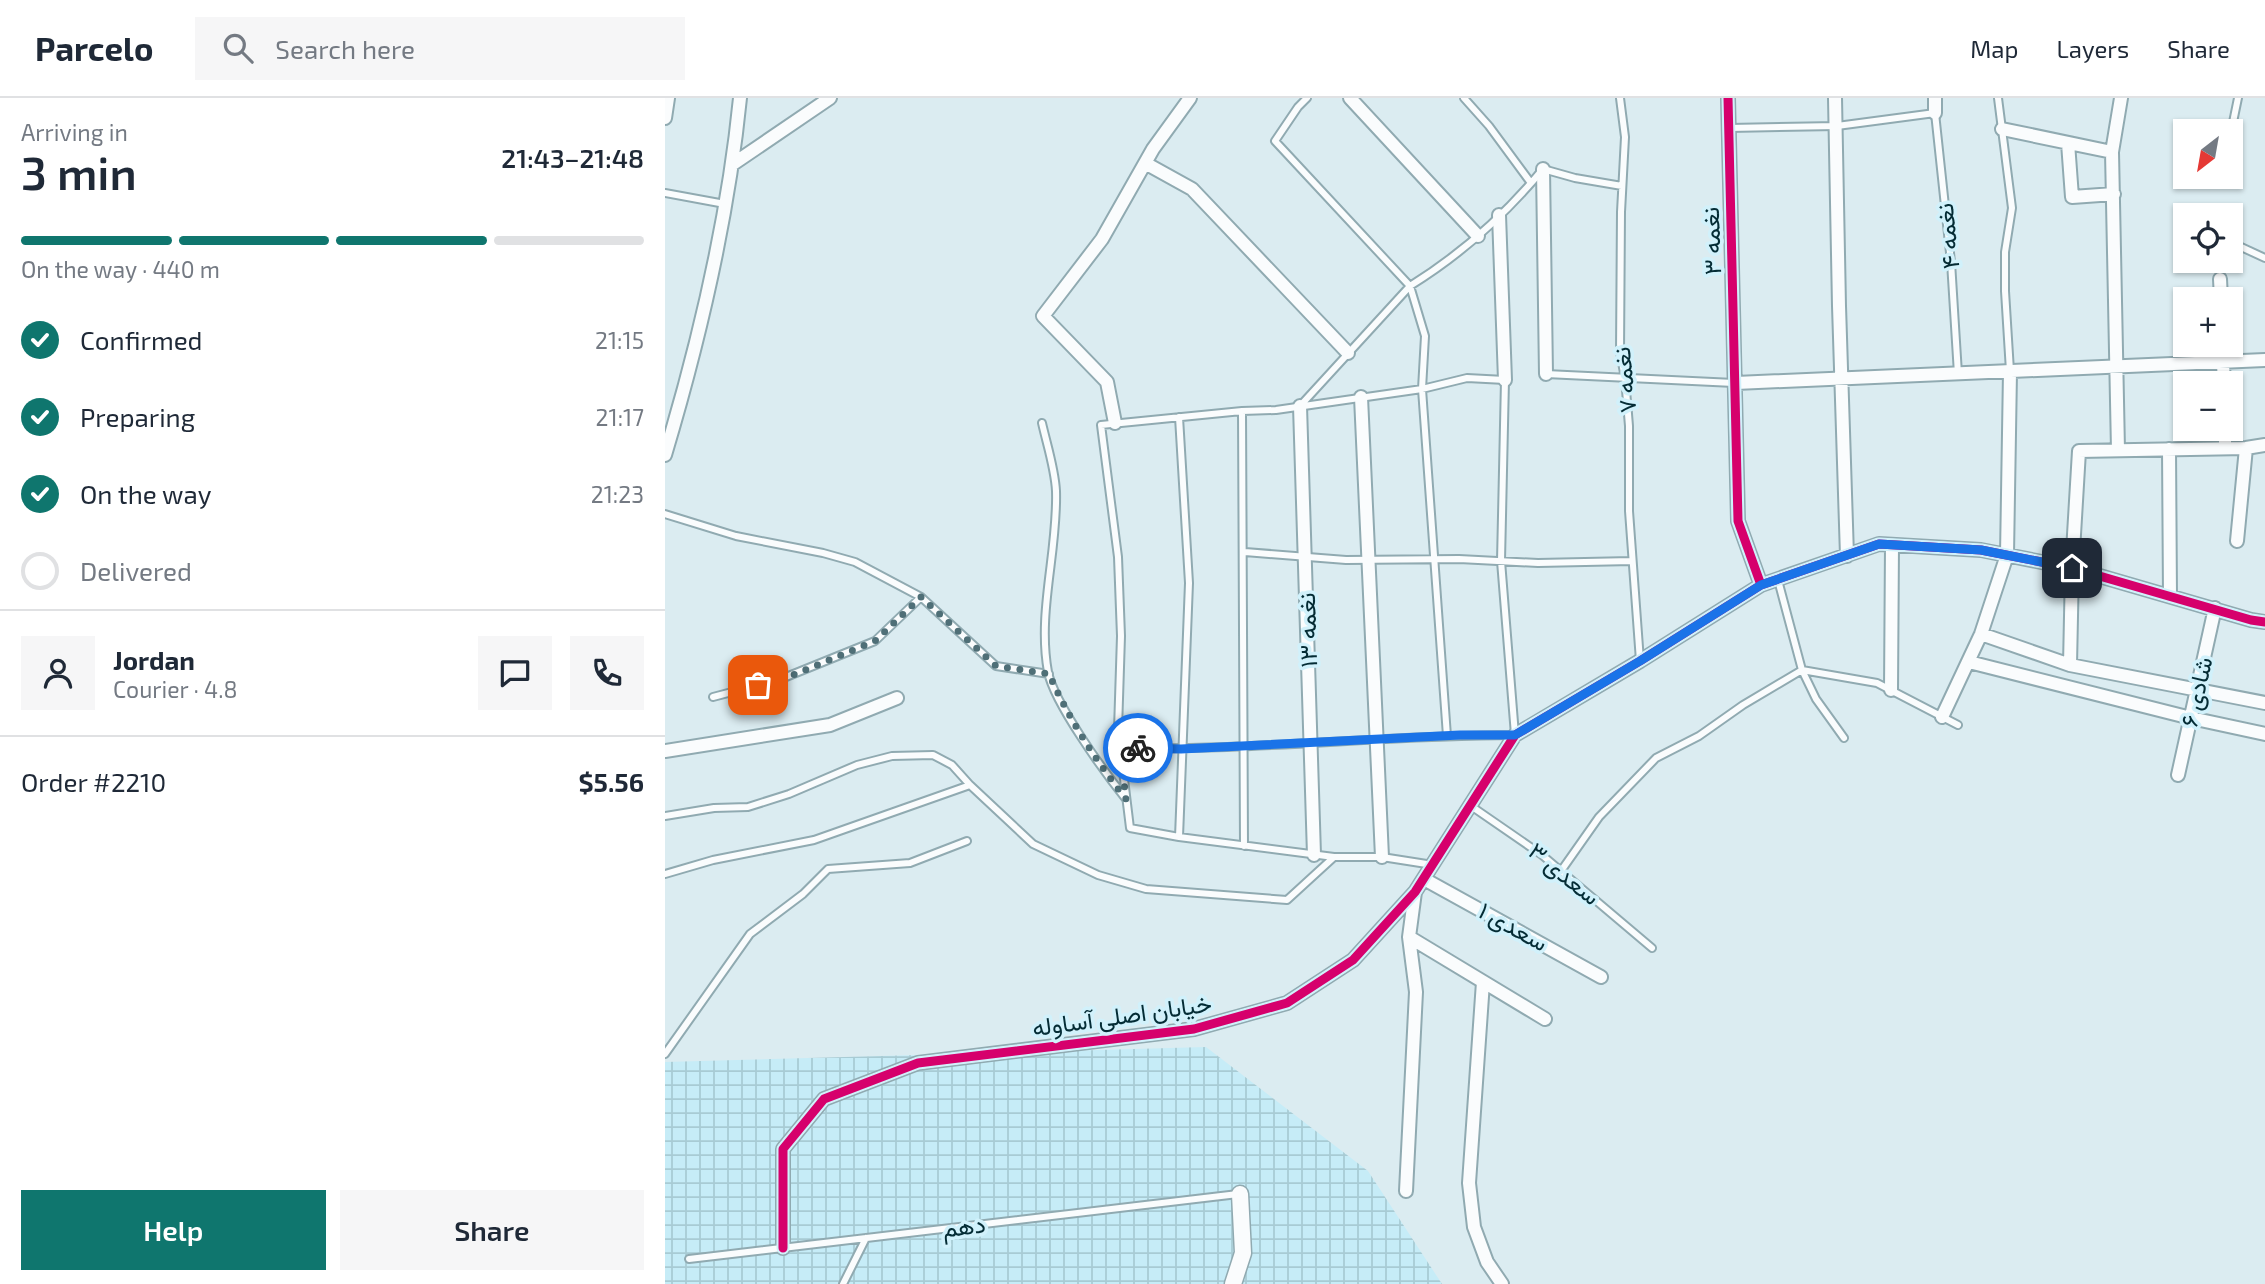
<!DOCTYPE html>
<meta charset="utf-8">
<style>
:root{--surface:#fff;--page:#f6f6f7;--text:#1f2937;--muted:#747a83;--line:#e0e1e3;--accent:#0f766e}
body{margin:0;font-family:"Exo 2",Vazirmatn,sans-serif;background:var(--page);color:var(--text);height:100vh;display:flex;flex-direction:column;font-size:26px;white-space:nowrap}
*{box-sizing:border-box;margin:0}
p{font-size:23px;color:var(--muted)}
.icon{flex:none;width:38px;height:38px;fill:none;stroke:currentColor;stroke-width:2;stroke-linecap:round;stroke-linejoin:round}
.map{position:relative;flex:1;overflow:hidden}
.panel{display:flex;flex-direction:column;background:var(--surface);width:665px}
.panel>*{flex:none}
.needle{width:46px;rotate:211deg}
.buttons{position:absolute;left:1508px;top:21px;display:grid;gap:14px}
.buttons a{display:grid;place-items:center;width:70px;height:70px;border-radius:0px;background:var(--surface);box-shadow:0 2px 5px #0004;font-size:35px}
.pin{position:absolute;display:grid;place-items:center;width:60px;height:60px;color:#fff;margin:-30px;border-radius:14px;box-shadow:0 4px 10px #0006}
.courier{position:absolute;display:grid;place-items:center;width:70px;height:70px;margin:-35px;border:5px solid #1a73e8;border-radius:50%;background:#fff;color:#222;box-shadow:0 2px 9px #0007}
.headline em{font-style:normal;font-weight:600}
.headline div{display:flex;flex-direction:column-reverse}
.headline{display:flex;align-items:center;justify-content:space-between;height:119px;padding:0 21px}
h1{font-size:46px;font-weight:600;line-height:52px}
.bar{display:grid;grid-template-columns:repeat(4,1fr);gap:10px 7px;align-content:center;height:84px;padding:0 21px}
.bar i{height:9px;border-radius:5px;background:var(--line)}
.bar .current{background:var(--accent)}
.bar p{grid-column:span 4}
.line{display:flex;align-items:center;gap:18px;padding:0 21px;border-top:2px solid var(--line)}
.line div{flex:1}
.round{display:grid;place-items:center;flex:none;width:74px;height:74px;border-radius:0px;background:var(--page)}
ol{padding:0 21px;list-style:none}
li{display:flex;align-items:center;gap:21px;height:77px}
li p{margin-inline-start:auto}
li .icon{padding:7px;border-radius:50%;background:var(--accent);color:#fff;stroke-width:4}
li:last-child{color:var(--muted)}
li i{width:38px;height:38px;border:4px solid var(--line);border-radius:50%}
.cta{display:flex;gap:14px;margin-top:auto;padding:14px 21px}
.cta a{flex:1;height:80px;border-radius:0px;background:var(--accent);color:#fff;font-size:28px;font-weight:600;line-height:80px;text-align:center}
.cta a+a{background:var(--page);color:var(--text)}
header{display:flex;align-items:center;gap:42px;box-sizing:border-box;height:98px;padding:0 35px;background:var(--surface);border-bottom:2px solid var(--line)}
header strong{font-size:33px}
nav{display:flex;gap:38px;margin-inline-start:auto;font-size:24px}
.search{width:490px;height:63px;background:var(--page);display:flex;align-items:center;gap:18px;box-sizing:border-box;padding:0 24px;border-radius:0px;color:var(--muted);font-size:26px}
main{display:flex;flex:1;min-height:0}
.map>svg:first-child{display:block}
.industrial{fill:url(#industrial-grid)}
.lines{fill:none;stroke-linecap:round;stroke-linejoin:round}
.lane-casing{stroke:#90aab1;stroke-width:10}
.street-casing{stroke:#90aab1;stroke-width:16}
.secondary-casing{stroke:#90aab1;stroke-width:19}
.lane{stroke:#fafcfd;stroke-width:6}
.street{stroke:#fafcfd;stroke-width:12}
.secondary{stroke:#fafcfd;stroke-width:16}
.cycleway-casing{stroke:#d1f1fb;stroke-width:13}
.cycleway{stroke:#d6006c;stroke-width:9}
.done{stroke:#4f6f77;stroke-width:7;stroke-dasharray:0 12.6}
.route{stroke:#1a73e8;stroke-width:9}
.labels{text-anchor:middle;stroke-width:7;stroke-linejoin:round;paint-order:stroke}
.street-label{font-size:24px;fill:#042c35;stroke:#d1f1fb}
</style>
<header>
<strong>Parcelo</strong>
<div class="search"><svg class="icon" aria-label="search" viewBox="0 0 24 24"><circle cx="10" cy="10" r="6"/><path d="M15 15l6 6"/></svg>Search here</div>
<nav><a>Map</a><a>Layers</a><a>Share</a></nav>
</header>
<main>
<section class="panel">
<div class="headline"><div><h1>3 min</h1><p>Arriving in</p></div><em>21:43–21:48</em></div>
<div class="bar"><i class="current"></i><i class="current"></i><i class="current"></i><i></i><p>On the way · 440 m</p></div>
<ol>
<li><svg class="icon" aria-label="check" viewBox="0 0 24 24"><path d="M5 12l5 5 9-10"/></svg>Confirmed<p>21:15</p></li>
<li><svg class="icon" aria-label="check" viewBox="0 0 24 24"><path d="M5 12l5 5 9-10"/></svg>Preparing<p>21:17</p></li>
<li><svg class="icon" aria-label="check" viewBox="0 0 24 24"><path d="M5 12l5 5 9-10"/></svg>On the way<p>21:23</p></li>
<li><i></i>Delivered</li>
</ol>
<div class="line" style="height:126px"><a class="round"><svg class="icon" aria-label="person" viewBox="0 0 24 24"><circle cx="12" cy="8" r="4"/><path d="M4 21q1-7 8-7t8 7"/></svg></a><div><b>Jordan</b><p>Courier · 4.8</p></div><a class="round"><svg class="icon" aria-label="chat" viewBox="0 0 24 24"><path d="M4 5h16v11H9l-5 4z"/></svg></a><a class="round"><svg class="icon" aria-label="phone" viewBox="0 0 24 24"><path d="M5 4h4l2 5-3 2q2 4 5 5l2-3 5 2v4C11 20 4 13 5 4z"/></svg></a></div>
<div class="line" style="height:91px"><div>Order #2210</div><b>$5.56</b></div>
<div class="cta"><a>Help</a><a>Share</a></div>
</section>
<div class="map">
<svg width="1600" height="1186" viewBox="0 0 1600 1186">
<defs>
<pattern id="industrial-grid" width="8" height="8" patternUnits="userSpaceOnUse" patternTransform="scale(1.75)"><rect width="8" height="8" fill="#c6ecf7"/><path d="M0 4h8M4 0v8" fill="none" stroke="#a8cbd4"/></pattern>
</defs>
<rect width="100%" height="100%" fill="#dbecf1"/>
<path class="industrial" d="M541 949 703 1073 777 1186H0V964Z"/>
<g class="lines">
<g class="lane-casing">
<path id="lane" d="M799 0 824 28 866 85
M955 0 960 39 956 114 955 254 960 280 964 328V413L975 563
M1333 0 1347 110 1340 154V193L1345 273
M1064 30 1172 28 1270 15 1286 164 1293 276
M1566 34 1573 0
M1556 84 1557 79
M0 95 60 106
M1574 148 1600 160
M881 276 1069 285
M635 308 745 188 610 43 633 9 642 0
M577 313 436 327 453 459 456 538 453 632 465 730 514 739 669 759
M377 325C382 347 390 371 391 393 393 453 372 514 383 574 389 605 440 675 461 701
M0 416 71 438 158 455 190 464 256 499 331 568 384 576
M580 454 681 462 794 461 873 465 967 463
M48 599 116 581 210 543 256 499
M782 638 757 291 760 238 745 188C795 157 840 117 878 71L910 80 957 88
M1179 640 1151 601 1137 572 1212 585 1293 627
M455 650C587 653 718 637 850 637L836 463 840 282 802 280 757 291 611 312 577 313 579 748
M806 708 877 757 987 850
M0 718 49 710 83 709 124 696 192 667 227 658 268 657 287 667 305 687
M514 739 524 485 514 319
M896 773 934 719 991 660 1034 638 1078 607 1137 572 1113 482
M0 776 48 762 149 742 305 687 368 746 433 777 481 791 622 802 669 759H717L768 767
M0 956 85 836 138 796 163 771 245 765 302 743
M24 1161 573 1096
M178 1186 201 1140"/>
</g>
<g class="street-casing">
<path id="street" d="M685 0 813 138
M1063 0 1073 423 1096 487 1214 446 1316 452 1407 470 1586 522 1600 524
M1170 0 1174 208 1182 458
M1270 0V15
M0 20 3 0
M1337 31 1447 54
M1403 45 1407 99 1449 96
M480 65 527 91 683 255
M68 66 165 0
M878 71 881 276
M834 117 840 282
M1555 181 1556 201
M1557 247 1559 285
M1071 285 1600 262
M696 299 717 759
M635 308 649 757
M450 325 442 284 378 218 437 141 488 51 525 0
M1560 331V350
M1504 351 1505 498
M1453 352 1447 54 1456 0
M0 357C35 240 63 121 75 0
M1572 443 1581 350
M1316 536 1405 567 1600 605
M1304 564 1526 620 1600 636
M1405 567 1407 470 1414 353 1581 350 1600 347
M1226 592 1227 447
M1277 619 1316 536 1342 457 1345 274
M0 653 165 627 232 600
M1513 677 1550 510
M759 781 936 879
M744 839 880 921
M818 884 804 1085 809 1129 822 1164 837 1186
M741 1093 751 894 744 839 750 794
M118 1150V1051L159 1001 253 965 529 931 622 905 688 862 750 794 850 637 975 563 1096 487"/>
</g>
<g class="secondary-casing">
<path id="secondary" d="M568 1186 578 1155 575 1096"/>
</g>
<use href="#lane" class="lane"/>
<use href="#street" class="street"/>
<use href="#secondary" class="secondary"/>
<g class="cycleway-casing">
<path id="cycleway" d="M1063 0 1073 423 1096 487 1214 446 1316 452 1407 470 1586 522 1600 524
M118 1150V1051L159 1001 253 965 529 931 622 905 688 862 750 794 850 637 975 563 1096 487"/>
</g>
<use href="#cycleway" class="cycleway"/>
</g>
<g class="lines">
<path class="done" d="M93 587 116 582 210 543 256 499 331 568 384 576C404 621 431 663 461 701L455 650H473"/>
<path class="route" d="M473 650 516 651 795 637H850L975 563 1096 487 1214 446 1316 452 1407 470"/>
</g>
<g class="labels">
<g class="street-label">
<text transform="translate(1283 138) rotate(-96)" y="8">نغمه ۴</text>
<text transform="translate(1047 143) rotate(-92)" y="8">نغمه ۳</text>
<text transform="translate(960 282) rotate(-96)" y="8">نغمه ۷</text>
<text transform="translate(643 532) rotate(-92)" y="8">نغمه ۱۳</text>
<text transform="translate(1532 594) rotate(-77)" y="8">شادی ۶</text>
<text transform="translate(899 776) rotate(39)" y="8">سعدی ۳</text>
<text transform="translate(848 829) rotate(29)" y="8">سعدی ۱</text>
<text transform="translate(457 918) rotate(-8)" y="8">خیابان اصلی آساوله</text>
<text transform="translate(299 1129) rotate(-7)" y="8">دهم</text>
</g>
</g>
</svg>
<div class="buttons">
<a><svg class="needle" viewBox="-14 -14 28 28"><path d="M0-13l5 13h-10z" fill="#e53935"/><path d="M0 13l5-13h-10z" fill="#747a83"/></svg></a>
<a><svg class="icon" aria-label="locate" viewBox="0 0 24 24"><circle cx="12" cy="12" r="6"/><path d="M12 2v4M12 18v4M2 12h4M18 12h4"/></svg></a>
<a>+</a>
<a>−</a>
</div>
<div class="pin" style="left:93px;top:587px;background:#ea580c"><svg class="icon" aria-label="bag" viewBox="0 0 24 24"><path d="M5 8h14l-1 12H6zM9 8a3 3 0 0 1 6 0"/></svg></div>
<div class="pin" style="left:1407px;top:470px;background:#1f2937"><svg class="icon" aria-label="home" viewBox="0 0 24 24"><path d="M3 11l9-7 9 7M6 9v11h12V9"/></svg></div>
<div class="courier" style="left:473px;top:650px"><svg class="icon" aria-label="bike" viewBox="0 0 24 24"><circle cx="6" cy="16" r="4"/><circle cx="18" cy="16" r="4"/><path d="M6 16l4-8h5l3 8M10 8l3 8H6M13 5h3"/></svg></div>
</div>
</main>
